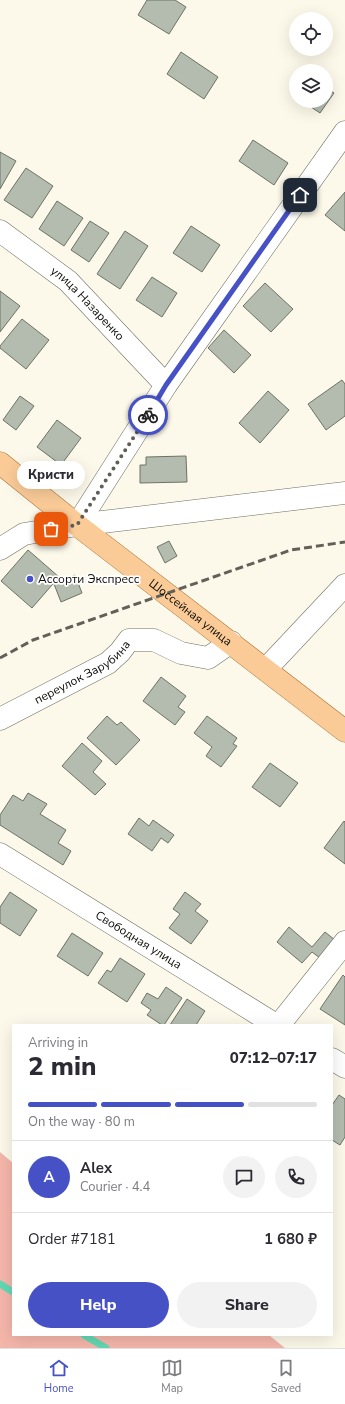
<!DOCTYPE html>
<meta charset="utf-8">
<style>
:root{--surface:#fff;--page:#f2f2f3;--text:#2b2b33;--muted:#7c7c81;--line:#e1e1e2;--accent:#4651c6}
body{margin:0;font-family:"Nunito Sans",sans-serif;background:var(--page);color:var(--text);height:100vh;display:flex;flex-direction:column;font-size:15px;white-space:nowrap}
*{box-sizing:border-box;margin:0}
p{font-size:13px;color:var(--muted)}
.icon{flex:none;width:22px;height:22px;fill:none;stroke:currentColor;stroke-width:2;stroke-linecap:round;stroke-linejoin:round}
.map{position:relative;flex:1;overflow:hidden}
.drawer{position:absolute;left:12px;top:1024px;width:321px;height:312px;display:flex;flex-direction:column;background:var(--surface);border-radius:0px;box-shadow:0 4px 16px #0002}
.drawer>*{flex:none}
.fabs{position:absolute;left:289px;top:12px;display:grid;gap:8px}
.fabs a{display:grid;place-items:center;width:44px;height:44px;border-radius:50%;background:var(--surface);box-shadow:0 4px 16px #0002;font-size:20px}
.pin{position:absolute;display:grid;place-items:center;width:34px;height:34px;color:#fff;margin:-17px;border-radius:8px;box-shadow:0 2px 6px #0006}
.courier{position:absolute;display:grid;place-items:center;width:40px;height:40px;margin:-20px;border:3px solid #4651c6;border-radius:50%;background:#fff;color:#222;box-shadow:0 1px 5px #0007}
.bubble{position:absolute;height:28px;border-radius:14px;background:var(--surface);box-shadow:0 4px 16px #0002;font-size:13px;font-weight:800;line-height:28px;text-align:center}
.overview em{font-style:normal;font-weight:800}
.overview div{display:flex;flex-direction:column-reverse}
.overview{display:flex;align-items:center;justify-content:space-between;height:68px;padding:0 16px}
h1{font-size:26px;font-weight:800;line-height:30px}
.bar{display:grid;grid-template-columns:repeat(4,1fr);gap:6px 4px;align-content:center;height:48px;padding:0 16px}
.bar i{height:5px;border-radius:3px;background:var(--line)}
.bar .current{background:var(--accent)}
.bar p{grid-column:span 4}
.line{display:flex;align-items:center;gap:10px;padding:0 16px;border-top:1px solid var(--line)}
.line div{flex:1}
.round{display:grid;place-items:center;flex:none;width:42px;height:42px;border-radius:21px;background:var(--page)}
.button{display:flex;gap:8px;margin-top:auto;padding:8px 16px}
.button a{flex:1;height:46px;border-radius:24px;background:var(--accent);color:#fff;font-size:16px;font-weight:800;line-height:46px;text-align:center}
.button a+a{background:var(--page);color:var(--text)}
.tab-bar{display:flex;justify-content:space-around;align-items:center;height:56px;border-top:1px solid var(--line);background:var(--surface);font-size:11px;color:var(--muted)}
.tab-bar a{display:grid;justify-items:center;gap:2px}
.tab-bar .current{color:var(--accent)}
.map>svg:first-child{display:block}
.green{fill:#f5b6aa}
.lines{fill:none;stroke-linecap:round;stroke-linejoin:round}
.stream{stroke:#62d8b3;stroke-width:7}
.building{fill:#b4bcb0;stroke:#6b7367}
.minor-casing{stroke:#706e61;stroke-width:23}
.major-casing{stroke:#a57138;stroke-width:23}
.minor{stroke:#fff;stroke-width:22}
.major{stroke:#facb97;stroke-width:22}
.rail{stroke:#626058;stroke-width:3;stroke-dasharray:8 4;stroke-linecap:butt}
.done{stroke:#605e56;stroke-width:4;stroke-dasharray:0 7.2}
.route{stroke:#4651c6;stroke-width:5}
.poi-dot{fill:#4651c6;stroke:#fff;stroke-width:1.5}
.labels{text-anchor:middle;stroke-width:3.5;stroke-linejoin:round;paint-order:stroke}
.street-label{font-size:12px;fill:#0c0b07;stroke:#fff}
.poi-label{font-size:12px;fill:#0c0b07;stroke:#fff;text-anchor:start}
</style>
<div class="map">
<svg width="345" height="1348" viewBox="0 0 345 1348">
<rect width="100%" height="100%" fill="#fcf9ea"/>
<path class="green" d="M0 1152 13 1163V1335H269L285 1348H0Z"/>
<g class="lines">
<path class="stream" d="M0 1284 13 1292
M84 1335 106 1348"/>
</g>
<path class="building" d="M147 0H175L186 7 169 34 138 15Z
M181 52 218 77 204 99 167 74Z
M326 88 334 93 320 113 302 101H326Z
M253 140 288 163 274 185 239 161Z
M0 152 16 161 0 189Z
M26 168 53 186 32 218 4 200Z
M345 192V231L325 215Z
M57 201 83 218 64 246 39 229Z
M90 221 109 233 89 262 71 250Z
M191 226 220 245 202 272 173 253Z
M125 231 148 246 120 289 97 274Z
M152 277 177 293 162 317 136 300Z
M265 283 293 309 271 332 243 306Z
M0 291 20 306 0 332Z
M22 319 49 340 26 369 0 348V346Z
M224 330 251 355 234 373 208 348Z
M342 380 345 384V416L326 430 308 404Z
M268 391 289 410 260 443 239 423Z
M20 396 34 406 16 430 3 420Z
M57 420 81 438 61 465 37 447Z
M186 456 187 482 140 483V465H146V457Z
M169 541 177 556 165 563 157 547Z
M28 550 59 577 32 608 1 581Z
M75 575 82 593 61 602 54 584Z
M161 677 186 696 178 707 185 712 175 725 143 701Z
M107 716 117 725 121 722 140 740 116 765 87 738Z
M207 716 237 738 233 744 237 746 221 767 206 756 212 747 194 733Z
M82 743 102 761 93 772 106 784 95 795 62 766Z
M270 763 298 783 280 807 252 787Z
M28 793 47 804 40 814 66 830 58 843 71 851 63 865 0 825V815L13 795 23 801Z
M139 818 149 826 153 820 174 835 168 843 161 838 152 851 128 834Z
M344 821 345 822V864L324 848Z
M10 892 37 910 20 936 0 923V907Z
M185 892 201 904 195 911 208 921 191 944 169 928 180 914 173 909Z
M289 927 312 947 325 932 335 940 320 958 312 952 302 963 277 942Z
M72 933 103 953 88 976 57 956Z
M120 958 145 974 127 1002 98 983 107 970 111 972Z
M343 975 345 977V1025L320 1009Z
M166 987 182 998 164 1025H162L147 1015 151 1010 141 1003 147 993 158 999Z
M187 999 205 1011 196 1025H170Z
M339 1095 345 1099V1137L340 1145 332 1140V1105Z"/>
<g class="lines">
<g class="minor-casing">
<g id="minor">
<path id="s1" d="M0 231 68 281 166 385"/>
<path d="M77 525 166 385 345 132"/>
<path d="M0 549 24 534 77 525 345 493"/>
<path d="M266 669 345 585"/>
<path id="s2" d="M0 719 108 663 120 652 129 640H154L181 653 208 658 231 642"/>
<path id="s3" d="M0 854 276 1025"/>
<path d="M279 1025 345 942"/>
<path d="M332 1059 345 1067"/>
</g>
</g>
<g class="major-casing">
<g id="major">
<path id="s4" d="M0 463 77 525 345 731"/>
</g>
</g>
<use href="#minor" class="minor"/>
<use href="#major" class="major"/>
<path class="rail" d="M0 658 33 640 291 550 345 542"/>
</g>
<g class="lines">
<path class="done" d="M51 529 77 525 148 415"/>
<path class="route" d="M148 415 166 385 300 195"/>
</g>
<circle class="poi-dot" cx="30" cy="579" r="4"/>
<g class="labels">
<g class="street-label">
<text dy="4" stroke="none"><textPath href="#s1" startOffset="114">улица Назаренко</textPath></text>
<text dy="4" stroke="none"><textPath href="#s4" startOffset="242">Шоссейная улица</textPath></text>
<text dy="4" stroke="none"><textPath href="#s2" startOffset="95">переулок Зарубина</textPath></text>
<text dy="4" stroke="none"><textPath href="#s3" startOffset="163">Свободная улица</textPath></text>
</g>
<g class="poi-label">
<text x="38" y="583">Ассорти Экспресс</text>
</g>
</g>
</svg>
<div class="fabs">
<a><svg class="icon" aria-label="locate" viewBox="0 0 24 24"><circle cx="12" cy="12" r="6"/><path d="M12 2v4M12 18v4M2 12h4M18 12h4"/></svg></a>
<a><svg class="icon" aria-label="layers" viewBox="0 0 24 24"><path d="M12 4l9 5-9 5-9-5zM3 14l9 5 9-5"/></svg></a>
</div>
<div class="pin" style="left:51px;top:529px;background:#ea580c"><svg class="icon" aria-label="bag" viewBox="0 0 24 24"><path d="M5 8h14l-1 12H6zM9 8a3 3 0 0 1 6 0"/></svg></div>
<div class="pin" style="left:300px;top:195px;background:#1f2937"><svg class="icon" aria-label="home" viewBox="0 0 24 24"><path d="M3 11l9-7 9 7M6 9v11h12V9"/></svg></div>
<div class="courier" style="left:148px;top:415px"><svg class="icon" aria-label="bike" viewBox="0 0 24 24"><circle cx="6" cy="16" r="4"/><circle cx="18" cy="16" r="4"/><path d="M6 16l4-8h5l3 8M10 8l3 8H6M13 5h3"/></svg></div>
<div class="bubble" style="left:17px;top:461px;width:68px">Кристи</div>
<section class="drawer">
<div class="overview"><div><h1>2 min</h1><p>Arriving in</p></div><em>07:12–07:17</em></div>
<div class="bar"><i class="current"></i><i class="current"></i><i class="current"></i><i></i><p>On the way · 80 m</p></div>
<div class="line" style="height:72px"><b class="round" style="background:var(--accent);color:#fff">A</b><div><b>Alex</b><p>Courier · 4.4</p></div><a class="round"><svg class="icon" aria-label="chat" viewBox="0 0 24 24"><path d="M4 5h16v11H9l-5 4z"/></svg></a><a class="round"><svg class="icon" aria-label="phone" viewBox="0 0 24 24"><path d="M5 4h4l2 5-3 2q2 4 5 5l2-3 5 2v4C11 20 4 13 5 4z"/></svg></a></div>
<div class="line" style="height:52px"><div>Order #7181</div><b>1 680 ₽</b></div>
<div class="button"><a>Help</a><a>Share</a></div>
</section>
</div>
<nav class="tab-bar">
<a class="current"><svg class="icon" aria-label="home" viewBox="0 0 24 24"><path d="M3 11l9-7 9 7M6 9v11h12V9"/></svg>Home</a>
<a><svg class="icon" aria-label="map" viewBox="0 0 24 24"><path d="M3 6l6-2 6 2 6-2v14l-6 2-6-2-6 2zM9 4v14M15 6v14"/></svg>Map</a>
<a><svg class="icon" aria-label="saved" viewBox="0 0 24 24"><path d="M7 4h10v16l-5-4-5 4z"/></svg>Saved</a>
</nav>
